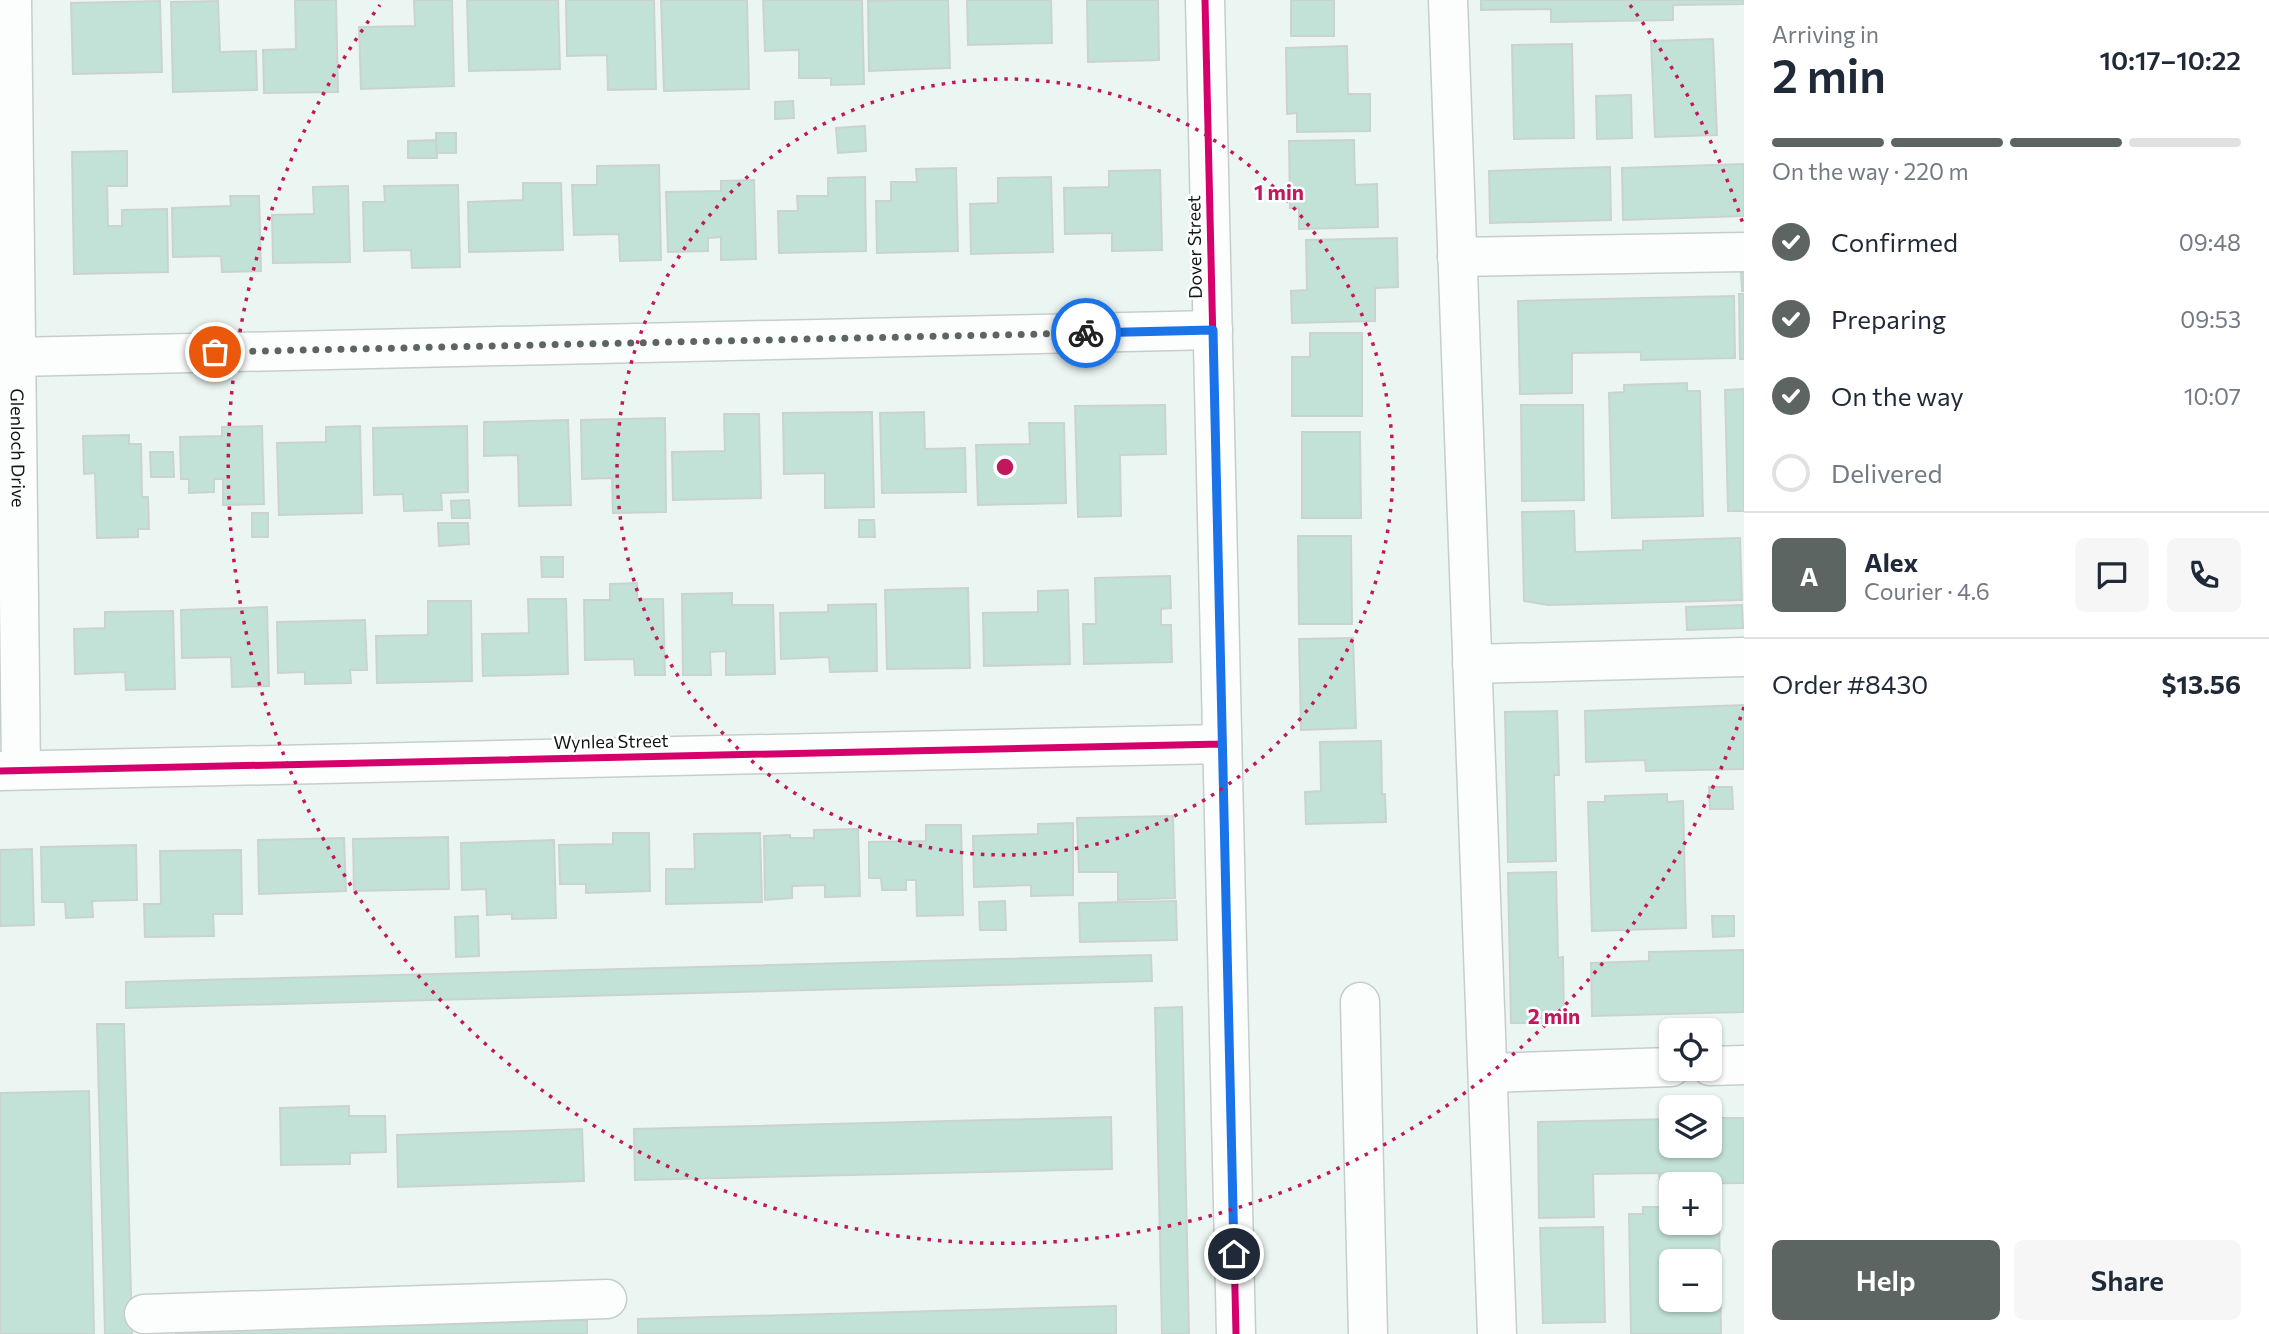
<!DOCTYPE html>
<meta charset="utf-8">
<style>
:root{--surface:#fff;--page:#f6f6f7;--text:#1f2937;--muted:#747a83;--line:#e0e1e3;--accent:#5d6562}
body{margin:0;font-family:Commissioner,sans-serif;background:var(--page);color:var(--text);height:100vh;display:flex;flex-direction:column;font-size:26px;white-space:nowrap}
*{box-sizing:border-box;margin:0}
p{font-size:23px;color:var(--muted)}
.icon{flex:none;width:38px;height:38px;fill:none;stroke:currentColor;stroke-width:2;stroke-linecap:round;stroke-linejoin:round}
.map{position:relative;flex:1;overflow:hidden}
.side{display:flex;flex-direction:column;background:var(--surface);width:525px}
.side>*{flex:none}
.fabs{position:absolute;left:1659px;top:1018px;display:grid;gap:14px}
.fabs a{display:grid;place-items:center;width:63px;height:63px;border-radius:10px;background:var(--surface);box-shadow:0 2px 5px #0004;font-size:35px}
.pin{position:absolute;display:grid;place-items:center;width:60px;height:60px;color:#fff;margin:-30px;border:4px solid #fff;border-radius:50%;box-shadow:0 2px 7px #0007}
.courier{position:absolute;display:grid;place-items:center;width:70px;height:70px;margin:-35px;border:5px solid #1a73e8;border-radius:50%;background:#fff;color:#222;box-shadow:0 2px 9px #0007}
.summary em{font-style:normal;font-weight:600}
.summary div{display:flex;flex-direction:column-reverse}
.summary{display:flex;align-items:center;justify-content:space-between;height:119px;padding:0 28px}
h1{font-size:46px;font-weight:600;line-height:52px}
.bar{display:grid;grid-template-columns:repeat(4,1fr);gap:10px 7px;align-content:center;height:84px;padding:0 28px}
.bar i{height:9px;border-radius:5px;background:var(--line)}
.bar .selected{background:var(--accent)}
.bar p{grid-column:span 4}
.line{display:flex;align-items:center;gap:18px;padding:0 28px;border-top:2px solid var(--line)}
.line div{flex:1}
.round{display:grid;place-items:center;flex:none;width:74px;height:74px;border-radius:10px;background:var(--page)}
ol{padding:0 28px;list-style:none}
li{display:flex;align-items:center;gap:21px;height:77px}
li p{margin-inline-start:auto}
li .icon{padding:7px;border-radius:50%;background:var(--accent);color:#fff;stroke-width:4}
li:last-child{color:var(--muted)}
li i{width:38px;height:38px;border:4px solid var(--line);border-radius:50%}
.primary-button{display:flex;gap:14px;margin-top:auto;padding:14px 28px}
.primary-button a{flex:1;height:80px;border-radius:10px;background:var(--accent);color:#fff;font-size:28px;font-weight:600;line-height:80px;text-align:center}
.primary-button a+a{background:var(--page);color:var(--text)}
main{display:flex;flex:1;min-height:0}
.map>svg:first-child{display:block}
.building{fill:#c2e1d7;stroke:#cbd3d0;stroke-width:2;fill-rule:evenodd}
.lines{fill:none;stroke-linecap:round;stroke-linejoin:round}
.minor-casing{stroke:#c6cecb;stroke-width:41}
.minor{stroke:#fcfefd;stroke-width:38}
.cycleway-casing{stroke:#fff;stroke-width:11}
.cycleway{stroke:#d6006c;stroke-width:7}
.done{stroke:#5d6562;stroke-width:7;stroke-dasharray:0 12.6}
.route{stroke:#1a73e8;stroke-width:9}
.ring{fill:none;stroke:#c2185b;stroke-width:3.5;stroke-dasharray:3.5 7}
.labels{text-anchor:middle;stroke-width:5;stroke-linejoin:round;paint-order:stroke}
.street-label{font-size:18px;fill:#101715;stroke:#fff}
.centre{fill:#c2185b;stroke:#fff;stroke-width:3.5}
.ring-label{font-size:21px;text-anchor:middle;font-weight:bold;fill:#c2185b;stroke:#fff;stroke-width:5;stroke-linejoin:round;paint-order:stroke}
</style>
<main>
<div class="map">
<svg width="1744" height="1334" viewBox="0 0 1744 1334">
<rect width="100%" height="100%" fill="#ebf6f2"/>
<path class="building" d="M295 0H336L338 92 264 93 263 50 296 49Z
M414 0H452L454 86 361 89 359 27 415 26Z
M467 0H558L560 69 469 71Z
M566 0H654L656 89 608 90 607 55 567 56Z
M661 0H747L749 89 664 91Z
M763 0H862L864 84 831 85V78H799V50L765 51Z
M898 0H948L950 68 869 71 868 1Z
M967 0H1051L1052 43 968 45Z
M1087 0H1158L1159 60 1088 62Z
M1291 0H1334V36H1291Z
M1481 0H1744V4L1673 5V20L1551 22V9L1481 10Z
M160 1 162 72 73 74 71 3Z
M218 1 220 52 256 51 257 90 173 92 171 2Z
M1713 39 1717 135 1655 137 1651 41Z
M1572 44 1574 138 1514 139 1512 45Z
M1347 46 1348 94H1370V131L1297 132V113L1287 114 1286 48Z
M1631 95 1632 138 1597 139 1596 96Z
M793 101 794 118 775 119V102Z
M865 126 866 151 838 153 836 128Z
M436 133H456V153H436Z
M436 140 437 158H408V141Z
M1354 140 1355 185 1377 184 1378 227 1299 229V208H1290L1289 141Z
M127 151V186H107L108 226H122V210L167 209 168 272 74 274 72 152Z
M1744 164V216L1623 220 1622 168Z
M659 165 661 260 620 261 619 234 574 235 572 185H597V166Z
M1610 167 1611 220 1490 223 1489 171Z
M956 168 958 251 877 253 876 201H891V182H917L916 169Z
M1160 170 1162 250 1112 251V233L1065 234 1064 188 1109 187V171Z
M865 177 866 251 779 253 778 211H798L797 196H828V178Z
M1051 177 1053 252 971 254 970 204 998 203V178Z
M754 180 756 259 721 260V237L708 238V251L668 252 666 192 721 191V181Z
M523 183H561L563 250 469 252 468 202 523 200Z
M458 185 460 267 412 268 411 250 364 251 363 202H385L384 186Z
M348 186 350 262 273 263 272 215 314 214 313 187Z
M230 196H259L261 271 222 272 221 256 173 257 172 208 231 206Z
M1397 238 1398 287 1375 288V321L1292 323 1291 291 1307 290 1306 240Z
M1741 273H1744V291H1742Z
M1739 294H1744V359H1740Z
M1734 296 1735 358 1641 360V352L1572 353V393L1520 394 1518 301Z
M1310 333H1362V416H1292V357H1310Z
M1687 383V391H1700L1703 516 1612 518 1609 393 1624 392V385Z
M1744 389V511H1728L1725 390Z
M1165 405 1166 454 1120 455 1121 516 1078 517 1075 406Z
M1521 405H1583L1584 500 1522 501Z
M872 412 874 507 825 508V473L784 474 783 413Z
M924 412 925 449 965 448 966 492 882 493 880 413Z
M724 414H759L761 498 673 500 672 452 725 451Z
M665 418 666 512 613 513 612 478 582 479 581 420Z
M568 420 571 505 519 506 518 455 484 456V422Z
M1029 423H1064L1066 503 978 505 976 445 1030 444Z
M262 426 264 504 223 505V479H214V492L189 493V479H181L180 437 222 436V427Z
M360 426 362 513 279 515 277 443 326 442V427Z
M467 426 468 492 441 493 442 510 404 511 403 494 374 495 373 428Z
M1302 432H1360L1361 518H1302Z
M129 435V444H141L142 497H148L149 529H138V537L97 538 95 473 84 474 83 436Z
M150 452H173L174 477H151Z
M469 500 470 518H452L451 501Z
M1574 511 1575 552 1643 550V541L1740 538 1742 600 1548 605 1524 601 1522 512Z
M252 513H268V537H252Z
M859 520H874L875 537H859Z
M438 523H468L469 544 439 546Z
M1298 536H1351L1352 624H1299Z
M541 557H563V577H542Z
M1170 576 1171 608 1161 609V625H1171L1172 662 1084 664 1083 624H1096L1095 578Z
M637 583V599H663L665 675H635L634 659 585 660 584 600H610V584Z
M968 588 970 668 887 669 885 590Z
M1068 590 1070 664 984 666 983 613 1038 612V591Z
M732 593V605H773L775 674 726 675V651L710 652 711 675H683L682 594Z
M528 599H566L568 674 483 676 482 634 529 633Z
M428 601H471L472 681 377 683 376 636 428 635Z
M876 604 877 671 830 672 829 657 781 659 780 613 828 612V605Z
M1742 605 1743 628 1687 630 1686 607Z
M267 607 269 686 232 687 231 657 182 658 181 610Z
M173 611 175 689 126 690 125 672 75 674 74 629 105 628V612Z
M365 620 367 670H350L351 683 305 684V672L278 673 277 622Z
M1353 638 1356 728 1301 730 1299 639Z
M1744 705V769L1646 771 1645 760 1586 762 1585 711Z
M1557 711 1559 775H1554L1556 861 1508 862 1505 712Z
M1381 741 1382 794H1385L1386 822 1306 824 1305 792 1321 791 1320 742Z
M1709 787H1732L1733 809H1710Z
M1667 794V802L1683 801 1686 928 1592 931 1588 802H1605V796Z
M1173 816 1175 898 1118 900V872H1079L1077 818Z
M1073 823V895L1031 896V885L974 887 973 836 1038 834V824Z
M926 825H961L963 915 917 916 916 880H906V890H882L881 878H869V842L926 841Z
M858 829 860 896 825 897V885L792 886V898L765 900 764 836 790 835V838H814V830Z
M613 833H649L650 891 586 893V884H560L559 845 613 844Z
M760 833 762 902 666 904V869H695L694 834Z
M448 837 449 889 354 891 353 839Z
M344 838 346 891 259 894 258 840Z
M554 840 556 918 512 919V914L487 915 486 889 462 890 461 843Z
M136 845 137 900 92 901 93 917 66 918 65 902H42L41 847Z
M32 849 34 925 0 926V850Z
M241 850 242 914H213L214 936 145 937 144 904H161L160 851Z
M1556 872 1558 958 1563 957 1564 1023H1511L1508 873Z
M1005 901 1006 930H980L979 902Z
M1176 901 1177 940 1080 942 1079 903Z
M478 916 479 956 456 957 455 917Z
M1712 916H1734V936L1713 937Z
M1744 950V1012L1592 1016 1591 963 1649 961V952Z
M1151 955 1152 981 126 1008V982Z
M1182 1007 1189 1334H1162L1155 1008Z
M97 1024H124L132 1334H105Z
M89 1091 94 1334H0V1093Z
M349 1106V1116H385L386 1152 350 1153V1164L281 1165 280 1108Z
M1111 1117 1112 1169 635 1180 634 1129Z
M1710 1118H1744V1183L1660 1184 1659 1173 1593 1174 1594 1217 1539 1218 1538 1122 1671 1119V1146H1710Z
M582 1129 584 1181 398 1187 397 1135Z
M1643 1207H1671V1223H1710V1215H1719L1721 1334H1631L1629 1214H1643ZM1671 1262H1710V1300H1671Z
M1603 1227 1605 1322 1543 1323 1540 1228Z
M1116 1306V1334H638V1319Z
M587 1320V1334H176V1332Z"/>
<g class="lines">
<g class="minor-casing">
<g id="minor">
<path id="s1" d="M12 0 21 770"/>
<path d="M1205 0 1236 1334"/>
<path d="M1448 0 1497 1334"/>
<path d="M1457 257 1744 252"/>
<path d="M16 357 1213 330"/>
<path d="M1472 664 1744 657"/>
<path d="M0 771 1222 744"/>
<path d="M1360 1002 1368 1334"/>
<path d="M1710 1066 1744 1065"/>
<path d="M1489 1073 1671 1067"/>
<path d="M144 1314 607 1299"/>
</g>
</g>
<use href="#minor" class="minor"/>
<g class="cycleway-casing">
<path id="cycleway" d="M1205 0 1236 1334
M0 771 1222 744"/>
</g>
<use href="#cycleway" class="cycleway"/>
</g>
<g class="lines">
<path class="done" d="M215 352 1086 333"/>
<path class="route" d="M1086 333 1213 330 1234 1254"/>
</g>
<g class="ring">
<circle cx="1005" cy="467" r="388"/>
<path d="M1744 707A777 777 0 1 1 380 5M1630 5A777 777 0 0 1 1744 227"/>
</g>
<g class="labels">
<g class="street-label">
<text transform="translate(1195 247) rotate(-91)" y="6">Dover Street</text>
<text dy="6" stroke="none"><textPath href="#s1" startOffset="448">Glenloch Drive</textPath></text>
<text transform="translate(611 742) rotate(-1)" y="6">Wynlea Street</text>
</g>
</g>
<circle cx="1005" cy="467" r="10" class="centre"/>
<g class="ring-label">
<text x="1279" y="200">1 min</text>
<text x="1554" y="1024">2 min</text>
</g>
</svg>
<div class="fabs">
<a><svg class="icon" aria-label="locate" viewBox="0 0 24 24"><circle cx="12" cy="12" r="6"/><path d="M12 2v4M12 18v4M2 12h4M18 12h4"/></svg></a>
<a><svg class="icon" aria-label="layers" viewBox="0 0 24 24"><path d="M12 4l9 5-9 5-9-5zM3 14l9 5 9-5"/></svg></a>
<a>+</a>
<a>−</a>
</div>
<div class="pin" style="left:215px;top:352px;background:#ea580c"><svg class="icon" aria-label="bag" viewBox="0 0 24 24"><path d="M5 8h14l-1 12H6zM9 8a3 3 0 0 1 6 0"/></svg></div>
<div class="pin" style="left:1234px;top:1254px;background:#1f2937"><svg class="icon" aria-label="home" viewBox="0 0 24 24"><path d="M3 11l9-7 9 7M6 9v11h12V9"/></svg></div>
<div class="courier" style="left:1086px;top:333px"><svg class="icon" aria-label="bike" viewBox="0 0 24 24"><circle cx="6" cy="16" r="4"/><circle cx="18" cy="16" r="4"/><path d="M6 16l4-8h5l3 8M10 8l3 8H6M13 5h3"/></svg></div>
</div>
<section class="side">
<div class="summary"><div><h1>2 min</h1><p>Arriving in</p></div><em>10:17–10:22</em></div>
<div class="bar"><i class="selected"></i><i class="selected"></i><i class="selected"></i><i></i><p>On the way · 220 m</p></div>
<ol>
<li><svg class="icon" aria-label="check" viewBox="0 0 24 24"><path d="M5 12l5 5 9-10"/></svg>Confirmed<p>09:48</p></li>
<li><svg class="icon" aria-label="check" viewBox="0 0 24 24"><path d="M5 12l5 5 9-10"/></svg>Preparing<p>09:53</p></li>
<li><svg class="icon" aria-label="check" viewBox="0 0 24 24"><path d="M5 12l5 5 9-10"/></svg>On the way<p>10:07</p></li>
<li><i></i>Delivered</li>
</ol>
<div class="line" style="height:126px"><b class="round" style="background:var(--accent);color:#fff">A</b><div><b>Alex</b><p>Courier · 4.6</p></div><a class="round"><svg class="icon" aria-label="chat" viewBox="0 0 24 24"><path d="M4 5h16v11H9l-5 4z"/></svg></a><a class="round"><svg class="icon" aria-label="phone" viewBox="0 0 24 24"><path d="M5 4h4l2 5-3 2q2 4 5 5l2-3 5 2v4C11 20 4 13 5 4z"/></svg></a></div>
<div class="line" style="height:91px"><div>Order #8430</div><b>$13.56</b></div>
<div class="primary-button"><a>Help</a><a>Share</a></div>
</section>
</main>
